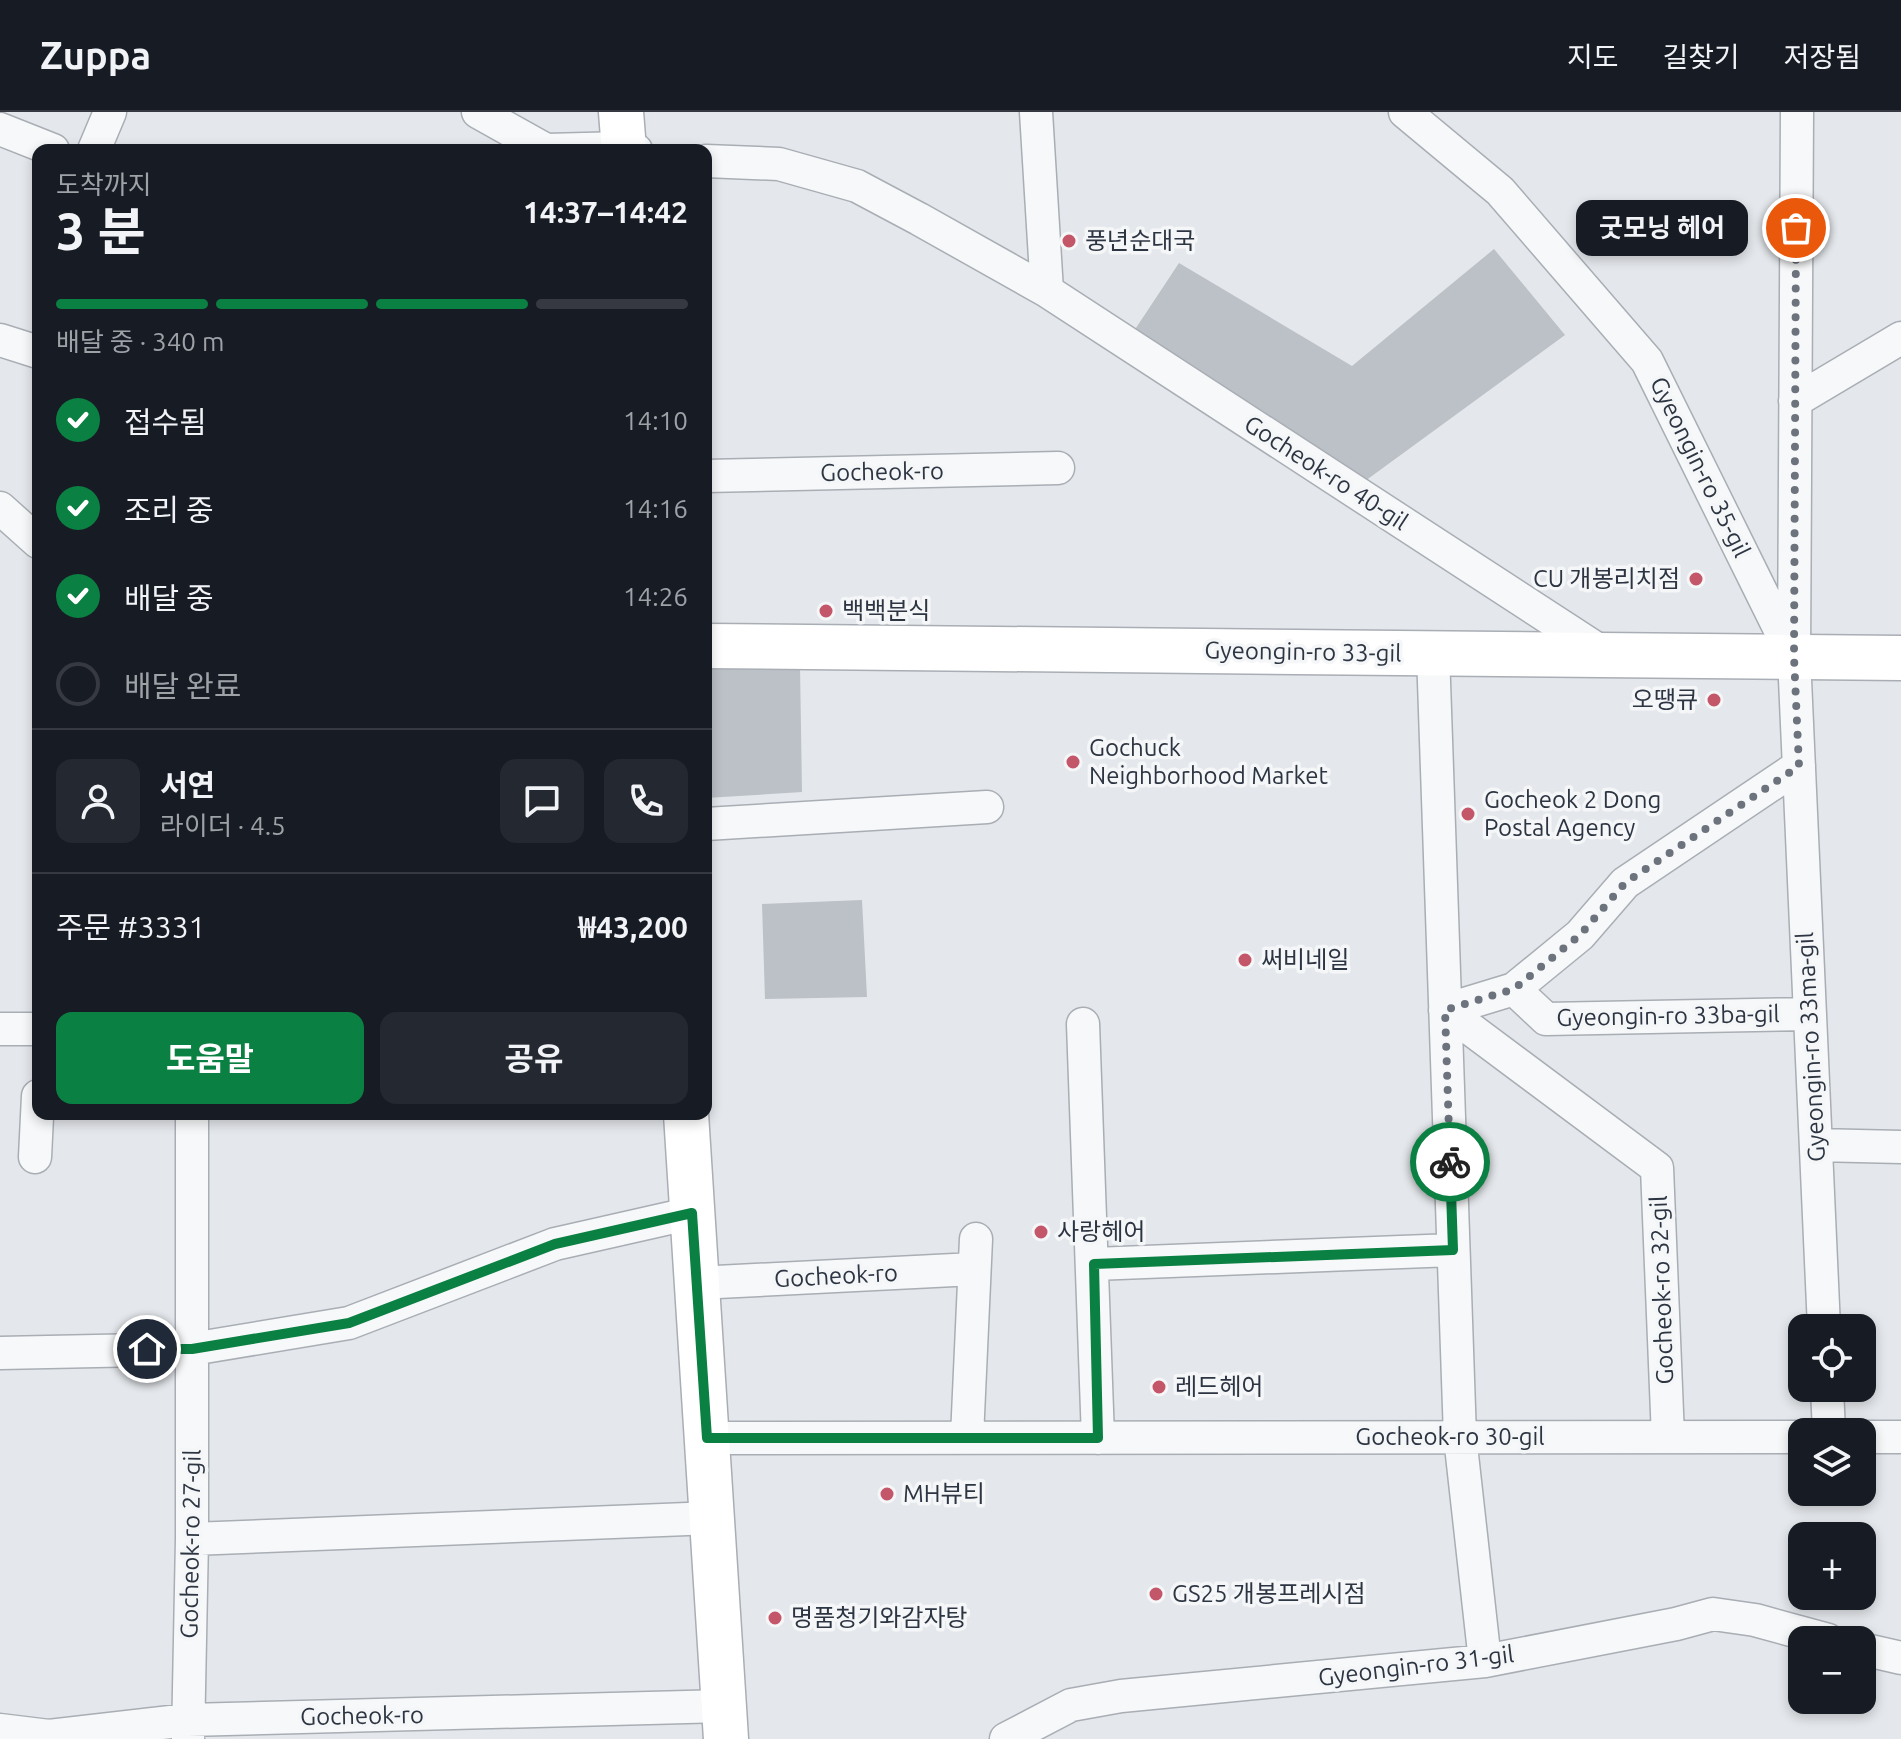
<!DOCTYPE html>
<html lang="ko">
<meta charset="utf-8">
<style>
:root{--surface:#171b24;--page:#242831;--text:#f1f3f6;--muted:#9ea1a6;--line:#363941;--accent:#0b8043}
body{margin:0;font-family:Ubuntu,"Noto Sans KR",sans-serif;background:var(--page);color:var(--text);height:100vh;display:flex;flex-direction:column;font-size:30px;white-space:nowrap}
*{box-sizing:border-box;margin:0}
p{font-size:26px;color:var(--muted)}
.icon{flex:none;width:44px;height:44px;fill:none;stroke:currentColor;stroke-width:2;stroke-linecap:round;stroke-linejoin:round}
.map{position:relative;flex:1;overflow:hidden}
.drawer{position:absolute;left:32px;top:32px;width:680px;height:976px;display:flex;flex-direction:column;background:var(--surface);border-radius:16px;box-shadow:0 4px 12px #0003}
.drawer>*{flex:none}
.buttons{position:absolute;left:1788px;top:1202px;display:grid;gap:16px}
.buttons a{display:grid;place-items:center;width:88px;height:88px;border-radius:16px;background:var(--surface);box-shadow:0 4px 12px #0003;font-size:40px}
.pin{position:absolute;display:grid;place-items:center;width:68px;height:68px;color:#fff;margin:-34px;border:4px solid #fff;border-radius:50%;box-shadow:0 2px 8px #0007}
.courier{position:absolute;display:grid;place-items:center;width:80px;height:80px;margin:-40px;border:6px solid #0b8043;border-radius:50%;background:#fff;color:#222;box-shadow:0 2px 10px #0007}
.bubble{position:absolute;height:56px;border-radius:16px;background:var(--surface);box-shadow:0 4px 12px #0003;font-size:26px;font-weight:700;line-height:56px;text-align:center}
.headline em{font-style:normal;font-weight:700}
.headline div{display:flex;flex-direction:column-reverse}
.headline{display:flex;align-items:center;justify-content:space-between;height:136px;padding:0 24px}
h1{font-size:52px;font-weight:700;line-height:60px}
.bar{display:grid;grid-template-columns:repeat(4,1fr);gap:12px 8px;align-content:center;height:96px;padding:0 24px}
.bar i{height:10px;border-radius:6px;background:var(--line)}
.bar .current{background:var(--accent)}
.bar p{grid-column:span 4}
.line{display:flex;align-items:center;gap:20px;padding:0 24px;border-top:2px solid var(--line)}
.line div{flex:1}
.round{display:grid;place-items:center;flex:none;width:84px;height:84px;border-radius:16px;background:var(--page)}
ol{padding:0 24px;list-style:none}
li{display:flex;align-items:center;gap:24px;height:88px}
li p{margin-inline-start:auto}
li .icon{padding:8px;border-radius:50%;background:var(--accent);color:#fff;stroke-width:4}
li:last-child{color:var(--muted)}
li i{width:44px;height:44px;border:4px solid var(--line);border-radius:50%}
.button{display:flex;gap:16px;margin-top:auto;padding:16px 24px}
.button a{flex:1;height:92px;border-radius:16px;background:var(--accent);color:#fff;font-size:32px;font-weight:700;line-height:92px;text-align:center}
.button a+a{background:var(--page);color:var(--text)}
header{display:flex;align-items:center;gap:48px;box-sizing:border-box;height:112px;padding:0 40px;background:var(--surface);border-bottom:2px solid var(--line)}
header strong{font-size:38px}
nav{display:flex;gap:44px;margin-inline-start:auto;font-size:28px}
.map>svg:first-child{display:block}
.building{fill:#bcc0c7}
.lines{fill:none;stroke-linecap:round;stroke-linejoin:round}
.street-casing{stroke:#a9aeb5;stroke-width:35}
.secondary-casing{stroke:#a9aeb5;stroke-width:47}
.street{stroke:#f7f8f9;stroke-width:32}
.secondary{stroke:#fff;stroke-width:44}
.done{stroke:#6d737d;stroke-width:8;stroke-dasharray:0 14.4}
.route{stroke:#0b8043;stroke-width:10}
.poi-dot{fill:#c35669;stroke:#f4f6f8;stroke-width:3}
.labels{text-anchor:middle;stroke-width:7;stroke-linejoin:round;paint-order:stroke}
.poi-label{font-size:24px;fill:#2d3542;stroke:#f4f6f8;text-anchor:start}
.street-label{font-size:24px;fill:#2d3542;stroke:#f4f6f8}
</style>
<header>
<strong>Zuppa</strong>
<nav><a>지도</a><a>길찾기</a><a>저장됨</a></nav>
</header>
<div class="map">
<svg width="1901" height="1627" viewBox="0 0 1901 1627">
<rect width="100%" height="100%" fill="#e4e7eb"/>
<path class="building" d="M1494 137 1565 223 1365 369 1134 219 1179 151 1352 254Z
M800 554 802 680 706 686V556Z
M862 788 867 885 765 887 762 792Z"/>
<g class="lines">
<g class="street-casing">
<path id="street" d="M478 0 546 38 624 36 636 38
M1036 0 1047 179
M1405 0 1500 79 1647 249 1790 538
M1797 0 1794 545 1824 1216
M0 17 53 38
M94 38 110 0
M706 49 779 52 857 74 919 107 1047 179 1606 543
M0 228 38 240
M1795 289 1901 226
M706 364 1058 356
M0 396 38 430
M1433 541 1460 1325 1485 1549
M706 712 987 695
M1514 877 1580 823 1625 771 1799 654
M1445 898 1657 1056 1668 1325
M1445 898 1514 877 1546 907 1810 902
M1083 912 1098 1326
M0 917H38
M1816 1033 1901 1035
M35 1045 38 984
M1094 1152 1453 1138
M697 1171 974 1157
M0 1241 192 1237 349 1211 555 1132 692 1101
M1827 1276 1829 1320
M967 1325 976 1127
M1862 1325H1901
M707 1326 1802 1325
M192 1427 712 1406
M1862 1537 1901 1546
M0 1618 49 1624 188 1608 724 1594
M188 1627 192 1427V1002
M1006 1627 1071 1593 1121 1584 1485 1549 1676 1512 1713 1502 1755 1508 1828 1528"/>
</g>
<g class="secondary-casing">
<path id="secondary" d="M621 0 624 38
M706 534 1901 546
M686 1002 726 1627"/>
</g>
<use href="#street" class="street"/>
<use href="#secondary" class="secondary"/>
</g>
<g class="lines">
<path class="done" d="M1450 1050 1445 898 1514 877 1580 823 1625 771 1799 654 1794 545 1796 116"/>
<path class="route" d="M147 1237H192L349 1211 555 1132 692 1101 707 1326H1098L1094 1152 1453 1138 1450 1050"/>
</g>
<g class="poi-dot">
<circle cx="1069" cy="129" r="8"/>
<circle cx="1696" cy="467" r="8"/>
<circle cx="826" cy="499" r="8"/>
<circle cx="1714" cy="588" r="8"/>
<circle cx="1073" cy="650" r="8"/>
<circle cx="1468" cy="702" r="8"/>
<circle cx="1245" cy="848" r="8"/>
<circle cx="1041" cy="1120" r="8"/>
<circle cx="1159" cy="1275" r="8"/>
<circle cx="887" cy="1382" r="8"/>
<circle cx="1156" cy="1482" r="8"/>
<circle cx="775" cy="1506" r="8"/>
</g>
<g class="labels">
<g class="poi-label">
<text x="1085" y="137">풍년순대국</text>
<text x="1680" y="475" text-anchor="end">CU 개봉리치점</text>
<text x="842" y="507">백백분식</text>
<text x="1698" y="596" text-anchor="end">오땡큐</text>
<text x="1089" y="644">Gochuck<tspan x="1089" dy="28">Neighborhood Market</tspan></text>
<text x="1484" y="696">Gocheok 2 Dong<tspan x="1484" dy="28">Postal Agency</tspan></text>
<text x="1261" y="856">써비네일</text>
<text x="1057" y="1128">사랑헤어</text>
<text x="1175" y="1283">레드헤어</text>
<text x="903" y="1390">MH뷰티</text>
<text x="1172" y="1490">GS25 개봉프레시점</text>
<text x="791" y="1514">명품청기와감자탕</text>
</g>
<g class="street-label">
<text transform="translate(1700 355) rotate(64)" y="8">Gyeongin-ro 35-gil</text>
<text transform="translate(882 360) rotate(-1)" y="8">Gocheok-ro</text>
<text transform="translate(1326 361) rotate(33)" y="8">Gocheok-ro 40-gil</text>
<text transform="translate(1303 540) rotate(1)" y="8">Gyeongin-ro 33-gil</text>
<text transform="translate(1668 904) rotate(-1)" y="8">Gyeongin-ro 33ba-gil</text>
<text transform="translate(1811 935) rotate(-93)" y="8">Gyeongin-ro 33ma-gil</text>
<text transform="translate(836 1164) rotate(-3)" y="8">Gocheok-ro</text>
<text transform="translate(1662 1178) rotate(-92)" y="8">Gocheok-ro 32-gil</text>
<text x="1450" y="1333">Gocheok-ro 30-gil</text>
<text transform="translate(191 1432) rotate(-89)" y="8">Gocheok-ro 27-gil</text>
<text transform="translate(1416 1554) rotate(-7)" y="8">Gyeongin-ro 31-gil</text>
<text transform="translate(362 1604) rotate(-1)" y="8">Gocheok-ro</text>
</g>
</g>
</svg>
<div class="buttons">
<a><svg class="icon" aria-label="locate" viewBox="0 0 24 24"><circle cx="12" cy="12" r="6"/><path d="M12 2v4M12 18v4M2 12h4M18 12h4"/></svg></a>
<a><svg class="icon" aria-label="layers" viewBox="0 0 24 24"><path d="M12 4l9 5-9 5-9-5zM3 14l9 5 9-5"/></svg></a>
<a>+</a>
<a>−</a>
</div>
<div class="pin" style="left:1796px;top:116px;background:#ea580c"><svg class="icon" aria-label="bag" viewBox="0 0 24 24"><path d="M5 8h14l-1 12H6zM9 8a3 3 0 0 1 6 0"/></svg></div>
<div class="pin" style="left:147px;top:1237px;background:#1f2937"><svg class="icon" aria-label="home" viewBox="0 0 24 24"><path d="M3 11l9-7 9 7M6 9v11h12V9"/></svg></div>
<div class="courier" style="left:1450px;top:1050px"><svg class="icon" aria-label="bike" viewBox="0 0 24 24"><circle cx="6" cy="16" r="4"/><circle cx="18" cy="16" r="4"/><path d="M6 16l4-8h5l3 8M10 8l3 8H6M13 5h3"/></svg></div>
<div class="bubble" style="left:1576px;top:88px;width:172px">굿모닝 헤어</div>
<section class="drawer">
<div class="headline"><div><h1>3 분</h1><p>도착까지</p></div><em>14:37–14:42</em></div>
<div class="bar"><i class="current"></i><i class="current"></i><i class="current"></i><i></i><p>배달 중 · 340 m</p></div>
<ol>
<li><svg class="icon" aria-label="check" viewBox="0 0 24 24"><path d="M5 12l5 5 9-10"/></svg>접수됨<p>14:10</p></li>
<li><svg class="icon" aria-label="check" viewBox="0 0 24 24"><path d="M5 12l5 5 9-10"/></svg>조리 중<p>14:16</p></li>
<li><svg class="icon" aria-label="check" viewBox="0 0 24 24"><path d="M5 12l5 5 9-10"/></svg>배달 중<p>14:26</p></li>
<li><i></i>배달 완료</li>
</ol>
<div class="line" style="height:144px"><a class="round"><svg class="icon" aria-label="person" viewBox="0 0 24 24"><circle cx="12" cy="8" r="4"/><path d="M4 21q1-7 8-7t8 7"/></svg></a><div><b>서연</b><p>라이더 · 4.5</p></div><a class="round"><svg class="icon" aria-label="chat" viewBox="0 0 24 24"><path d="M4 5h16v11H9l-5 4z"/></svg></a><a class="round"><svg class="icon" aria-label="phone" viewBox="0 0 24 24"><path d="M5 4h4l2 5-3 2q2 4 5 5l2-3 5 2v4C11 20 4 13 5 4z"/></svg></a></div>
<div class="line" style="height:104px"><div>주문 #3331</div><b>₩43,200</b></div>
<div class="button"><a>도움말</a><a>공유</a></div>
</section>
</div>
